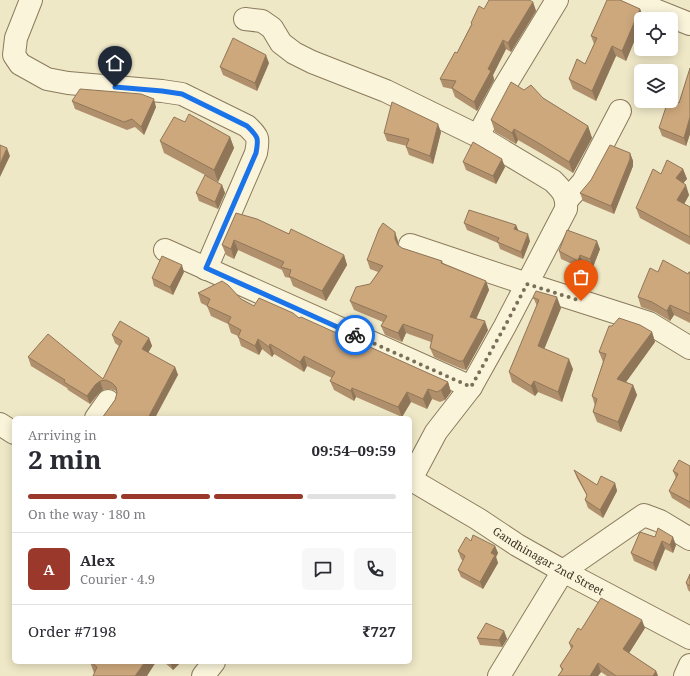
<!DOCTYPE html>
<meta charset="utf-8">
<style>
:root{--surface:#fff;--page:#f7f7f7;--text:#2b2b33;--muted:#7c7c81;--line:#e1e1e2;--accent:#9a382b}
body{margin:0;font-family:"Noto Serif",serif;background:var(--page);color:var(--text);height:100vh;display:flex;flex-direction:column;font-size:15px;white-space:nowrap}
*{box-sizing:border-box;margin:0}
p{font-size:13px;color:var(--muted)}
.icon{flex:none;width:22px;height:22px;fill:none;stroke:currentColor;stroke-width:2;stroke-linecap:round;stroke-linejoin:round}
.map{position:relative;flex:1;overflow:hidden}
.details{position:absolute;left:12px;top:416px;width:400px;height:248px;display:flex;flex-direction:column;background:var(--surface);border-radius:6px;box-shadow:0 2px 10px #0003}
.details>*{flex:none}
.controls{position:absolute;left:634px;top:12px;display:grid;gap:8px}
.controls a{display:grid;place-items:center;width:44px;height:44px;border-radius:6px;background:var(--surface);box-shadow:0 2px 10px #0003;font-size:20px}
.pin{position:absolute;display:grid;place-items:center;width:34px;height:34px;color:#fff;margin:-41px -17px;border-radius:50% 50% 50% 0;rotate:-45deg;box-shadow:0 0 4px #0007}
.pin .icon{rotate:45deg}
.courier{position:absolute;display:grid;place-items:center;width:40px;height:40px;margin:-20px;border:3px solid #1a73e8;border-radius:50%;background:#fff;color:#222;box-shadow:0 1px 5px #0007}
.summary em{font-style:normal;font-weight:700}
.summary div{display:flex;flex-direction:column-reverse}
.summary{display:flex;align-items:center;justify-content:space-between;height:68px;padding:0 16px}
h1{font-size:26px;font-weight:700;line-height:30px}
.bar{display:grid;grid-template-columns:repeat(4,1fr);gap:6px 4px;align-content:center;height:48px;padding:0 16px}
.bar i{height:5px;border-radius:3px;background:var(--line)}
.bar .selected{background:var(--accent)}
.bar p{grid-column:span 4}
.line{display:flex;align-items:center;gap:10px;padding:0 16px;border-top:1px solid var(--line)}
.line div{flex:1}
.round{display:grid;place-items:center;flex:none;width:42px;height:42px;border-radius:6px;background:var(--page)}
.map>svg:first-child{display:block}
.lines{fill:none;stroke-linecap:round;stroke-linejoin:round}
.minor-casing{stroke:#8b7a5c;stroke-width:24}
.minor{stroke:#f9f4da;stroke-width:22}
.wall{fill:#b0906c}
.shaded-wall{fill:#907658}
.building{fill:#cda87d;stroke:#907658}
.done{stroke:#7a705a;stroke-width:4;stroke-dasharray:0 7.2}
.route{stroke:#1a73e8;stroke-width:5}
.labels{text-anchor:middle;stroke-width:3;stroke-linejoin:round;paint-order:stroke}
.street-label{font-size:11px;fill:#3b3020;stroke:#f6f1d7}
</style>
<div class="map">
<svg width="690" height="676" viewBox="0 0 690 676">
<rect width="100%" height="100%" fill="#efe8c7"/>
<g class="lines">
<g class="minor-casing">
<g id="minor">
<path d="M31 0 16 38 14 55 20 64 47 79 68 83 162 91 182 94 247 126C258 137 259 137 256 153L206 269"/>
<path d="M630 0 690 24"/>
<path d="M245 19 262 21 272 28 281 43 294 53 312 62 386 91 478 136 553 181C563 191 567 195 566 209L505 326 471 387 436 432 411 479"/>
<path d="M478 136 503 89 557 0"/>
<path d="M567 200 583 182 620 111"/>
<path d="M410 245 527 284 649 323 690 348"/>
<path d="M165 250 471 387"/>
<path d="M96 418 108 401"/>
<path d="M0 424 14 433"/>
<path id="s1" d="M410 479 478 519 517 545 563 571 690 638"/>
<path d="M203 676 214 662"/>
<path d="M499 676 563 571 644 515 660 521 690 539"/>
<path d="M685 676 690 665"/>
</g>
</g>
<use href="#minor" class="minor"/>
</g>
<path class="wall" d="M607 0H620L640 9 644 19H641V25L626 61 616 56 596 101 573 89 569 79 577 59 585 64 594 44 591 36Z
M533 2 536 11 511 52 506 49 493 75 494 80 477 111 455 97 452 89 443 87 440 79 457 53 471 25V23L484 9Z
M269 63 257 91 223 75 220 67Z
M690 68V134L686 146 662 136 659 128 679 103Z
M524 90 543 98 588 126 592 138 573 173 544 155 518 140 516 144 495 132 491 120Z
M72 101 156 107 144 135 135 127 127 130 75 109Z
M185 122 230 137 234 148 218 182 164 153 160 141Z
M441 132 433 164 409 155 406 147 407 146 387 141 384 133Z
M630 153 633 161V166L614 214 583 201 580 193Z
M463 162 505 167 496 184 466 170Z
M683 169 687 179 683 183 689 195 684 204 690 207V245L640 218 636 208 661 174Z
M222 185 225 193 218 209 199 201 196 193Z
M236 213 344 255 347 265 326 301 293 286 290 278 285 277 282 270 238 250 234 259 226 255 222 245Z
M464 223 516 225 518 230 530 241 523 259 500 249 498 243 467 230Z
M398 241V245L402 248 442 261 443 263 486 281 489 290 476 319 488 330 466 370 462 369 434 357 430 348 431 342 406 333 402 342 385 335 381 326 383 322 354 310 350 301 370 284 378 272 370 269 367 260Z
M600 249 593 267 583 263 581 268 561 259 559 251Z
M184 272 173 295 154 286 152 278Z
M658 272 688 274 690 272V323L674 315 670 321 655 312 641 307 638 297Z
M198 293 241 299 254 306 299 318 341 335 448 382 451 392 445 400 440 402 432 399 427 409 411 402 402 417 356 397 354 401 334 390 330 381 332 378 307 366 304 372 274 354 272 357 262 349 259 355 241 346 238 336 231 333 228 324 211 316 207 306 201 303Z
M533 297 561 308 544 349 573 369 562 402 538 392 535 396 512 382 509 372 537 306Z
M612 326 652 332 655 342 626 382 633 385 637 395 621 432 597 422 593 412 595 406 592 396 603 362 599 352Z
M112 335 149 338 152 346 148 353 175 367 178 375 103 417 115 400 117 393 116 391 110 389 103 390 98 394 90 404 68 390 67 388 31 366 28 357 103 379 119 346 115 343Z
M690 466V509L672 498 669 491 676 478 673 471Z
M574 470 597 485 615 483 617 491 603 518 588 508 585 500 587 496 577 478Z
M640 532 676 545 673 553 665 549 656 571 634 561 631 553Z
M471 541 495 546 498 553 496 557 498 563 483 589 461 577 458 570 463 561 461 559 458 551Z
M690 574V592L688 590 686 583Z
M645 628 629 653 656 671 658 676H607L601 672 598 676H558L562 671 560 666 571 649 569 643 581 630Z
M504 631 507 639 502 647 480 645 477 638Z
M90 662H156L94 673Z
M164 662H181L173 670Z"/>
<path class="shaded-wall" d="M533 2 536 11 511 52 508 43Z
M640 9 644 19H641V25L626 61 622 51Z
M503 40 506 49 493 75 494 80 477 111 474 102 488 69Z
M612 46 616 56 596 101 592 91Z
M266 55 269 63 257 91 255 83Z
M154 99 156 107 144 135 141 127Z
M690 117V134L686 146 684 138Z
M438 124 441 132 433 164 430 156Z
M588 126 592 138 573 173 569 162Z
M514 129 518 140 516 144 512 133Z
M230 137 234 148 218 182 214 170Z
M7 148 10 156 0 177V164Z
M630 153 633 161V166L614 214 611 206Z
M502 159 505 167 496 184 493 176Z
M683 169 687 179 679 188 676 178Z
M222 185 225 193 218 209 215 202Z
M686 185 689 195 681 210 677 200Z
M516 225 519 232 514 229Z
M395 232 398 241V248L395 239Z
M528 234 530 241 523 259 521 252Z
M234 240 238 250 234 259 231 249Z
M597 241 600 249 593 267 590 259Z
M344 255 347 265 326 301 322 291Z
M580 255 583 263 581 268 578 261Z
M182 265 184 272 173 295 170 287Z
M486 281 489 290 473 326 470 317Z
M557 297 561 308 541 357 538 346Z
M670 305 674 315 670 321 667 311Z
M485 321 488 330 466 370 463 361Z
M403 324 406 333 402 342 398 333Z
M652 332 655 342 621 389 617 379Z
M149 338 152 346 145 358 142 349Z
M258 339 262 349 259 355 255 346Z
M270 344 274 354 272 357 269 347Z
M304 356 307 366 304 372 300 362Z
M569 359 573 369 562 402 558 392Z
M175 367 178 375 155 418H148Z
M100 381 103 390 98 394 90 404 87 396 95 385Z
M534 381 538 392 535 396 531 386Z
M448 382 451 392 445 400 441 390Z
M633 385 637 395 621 432 618 422Z
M352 388 356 397 354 401 351 391Z
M428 389 432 399 427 409 423 399Z
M407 392 411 402 402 417 398 407Z
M615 483 617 491 603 518 600 510Z
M673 537 676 545 673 553 670 545Z
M662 541 665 549 656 571 653 563Z
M495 546 498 553 496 557 498 563 483 589 480 582 491 553Z
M642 620 645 628 626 658 623 649Z
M504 631 507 639 502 647 499 640Z
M145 662H156L147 676H135Z
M170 662H181L173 670Z
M598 663 601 672 598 676H590Z
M656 671 658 676H653Z"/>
<path class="building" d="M489 0H529L533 2 508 43 503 40 488 69 491 71 474 102 452 88 456 81 440 79 455 52 457 53 472 24 471 23 479 6 484 9Z
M607 0H620L640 9 622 51 612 46 592 91 569 79 577 59 585 64 597 38 591 36Z
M233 38 266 55 255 83 220 67Z
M690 68V117L684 138 659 128 668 101H671V98L679 103Z
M511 82 524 90 531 85 543 98 588 126 569 162 540 144 514 129 512 133 491 120 494 114Z
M80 89 141 94 154 99 141 127 132 119 124 122 72 101Z
M392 102 438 124 430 156 406 147 409 139 384 133Z
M189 114 230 137 214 170 160 141 174 117 185 122Z
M473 142 502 159 493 176 463 162Z
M0 145 7 148 0 164Z
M610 145 630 153V159L611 206 580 193 591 180Z
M667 160 683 169 676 178 686 185 677 200 690 207V237L636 208 653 169 661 174Z
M205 175 222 185 215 202 196 193Z
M469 210 516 225 514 229 528 234 521 252 497 242 499 238 464 223Z
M236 213 257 219 289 234 291 229 344 255 322 291 289 276 291 270 281 267 284 262 234 240 231 249 222 245Z
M383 223 395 232V239L398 245 402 248 442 261 441 263 486 281 470 317 485 321 463 361H459L430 348 433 335 403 324 398 333 381 326 387 316 350 301 356 287 370 284 383 266 367 260 379 229Z
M567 230 597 241 590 259 580 255 578 261 559 251Z
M162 256 182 265 170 287 152 278Z
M663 260 688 274 689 272H690V314L670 305 667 311 652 302 638 297 650 268 658 272Z
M222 281 228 285 241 299 254 306 259 298 293 313 299 318 301 317 341 335V334L448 382 441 390 437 392 428 389 423 399 407 392 398 407 352 388 351 391 330 381 335 372 304 356 300 362 270 344 269 347 258 339 255 346 238 337 241 330 228 323 231 317 207 306 210 299 198 293Z
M536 291 557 297 538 346 569 359 558 392 534 381 531 386 509 372 539 300 533 297Z
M619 318 640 325 652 332 617 379 633 385 618 422 593 412 597 399 592 396 606 354 599 352 609 326H612Z
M120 321 149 338 142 349 175 367 148 418H102L115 400 117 393 116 387 112 383 106 380 100 381 95 385 87 396 64 382 65 380 28 357 48 334 103 379 122 341 112 335Z
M679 460 690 466V502L669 491 678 474 673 471Z
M574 470 597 485 601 476 615 483 600 510 585 500 587 495Z
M658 528 673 537 670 545 662 541 653 563 631 553 640 532 655 537Z
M473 535 495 546 491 553 495 555 480 582 458 570 465 556 458 551 466 537 471 541Z
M690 574V586L686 583Z
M601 598 642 620 623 649 656 671 653 676H616L598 663 590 676H558L563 669 560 666 573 646 569 643 578 628 581 630Z
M486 623 504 631 499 640 477 638Z
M91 662H145L135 676H93L97 667Z"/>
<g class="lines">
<path class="done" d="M355 335 471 387 505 326 527 284 581 301"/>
<path class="route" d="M115 87 162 91 182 94 247 126C258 137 259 137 256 153L206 268 355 335"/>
</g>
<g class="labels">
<g class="street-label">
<text dy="4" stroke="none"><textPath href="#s1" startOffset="161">Gandhinagar 2nd Street</textPath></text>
</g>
</g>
</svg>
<div class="controls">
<a><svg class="icon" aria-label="locate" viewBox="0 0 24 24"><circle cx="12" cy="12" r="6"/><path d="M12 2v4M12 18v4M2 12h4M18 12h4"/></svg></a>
<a><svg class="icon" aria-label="layers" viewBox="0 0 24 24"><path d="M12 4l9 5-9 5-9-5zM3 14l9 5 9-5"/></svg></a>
</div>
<div class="pin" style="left:581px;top:301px;background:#ea580c"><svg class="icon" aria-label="bag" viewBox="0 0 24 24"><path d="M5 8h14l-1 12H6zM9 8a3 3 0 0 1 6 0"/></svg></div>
<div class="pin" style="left:115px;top:87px;background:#1f2937"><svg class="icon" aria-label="home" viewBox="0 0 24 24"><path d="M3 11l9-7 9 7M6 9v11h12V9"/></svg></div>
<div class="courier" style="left:355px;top:335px"><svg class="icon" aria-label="bike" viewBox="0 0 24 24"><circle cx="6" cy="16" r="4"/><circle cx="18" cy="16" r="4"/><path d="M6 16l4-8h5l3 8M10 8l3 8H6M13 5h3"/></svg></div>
<section class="details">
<div class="summary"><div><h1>2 min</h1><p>Arriving in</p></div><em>09:54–09:59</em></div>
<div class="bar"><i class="selected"></i><i class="selected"></i><i class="selected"></i><i></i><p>On the way · 180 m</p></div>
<div class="line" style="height:72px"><b class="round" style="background:var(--accent);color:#fff">A</b><div><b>Alex</b><p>Courier · 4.9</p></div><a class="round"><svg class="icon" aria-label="chat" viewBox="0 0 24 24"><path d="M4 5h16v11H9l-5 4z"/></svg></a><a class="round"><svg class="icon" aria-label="phone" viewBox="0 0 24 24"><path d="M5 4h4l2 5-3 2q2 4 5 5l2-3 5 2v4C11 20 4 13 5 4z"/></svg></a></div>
<div class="line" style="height:52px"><div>Order #7198</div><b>₹727</b></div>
</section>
</div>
